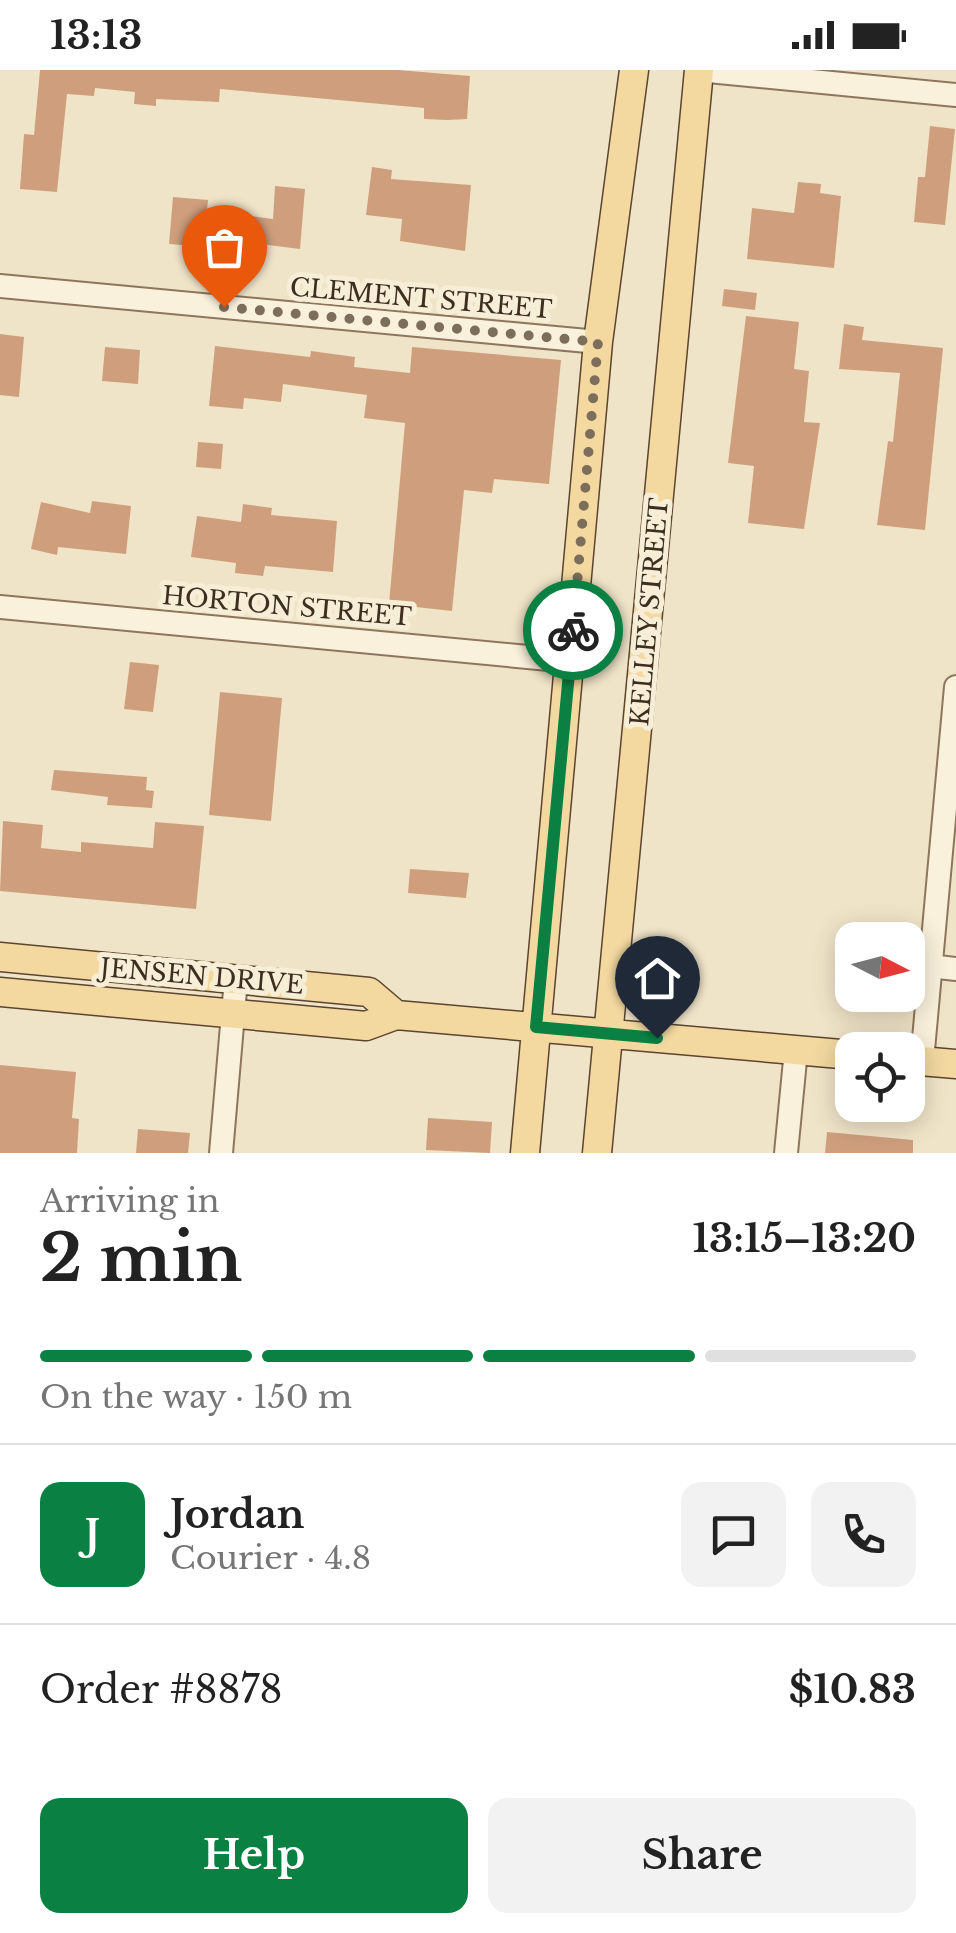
<!DOCTYPE html>
<meta charset="utf-8">
<style>
:root{--surface:#fff;--page:#f2f2f2;--text:#222;--muted:#767676;--line:#e0e0e0;--accent:#0b8043}
body{margin:0;font-family:"Libre Baskerville",serif;background:var(--page);color:var(--text);height:100vh;display:flex;flex-direction:column;font-size:38px;white-space:nowrap}
*{box-sizing:border-box;margin:0}
p{font-size:32px;color:var(--muted)}
.icon{flex:none;width:55px;height:55px;fill:none;stroke:currentColor;stroke-width:2;stroke-linecap:round;stroke-linejoin:round}
.map{position:relative;height:1083px;overflow:hidden}
.sheet{display:flex;flex-direction:column;background:var(--surface);flex:1}
.sheet>*{flex:none}
.needle{width:65px;rotate:96deg}
.tools{position:absolute;left:835px;top:852px;display:grid;gap:20px}
.tools a{display:grid;place-items:center;width:90px;height:90px;border-radius:20px;background:var(--surface);box-shadow:0 5px 25px #0003;font-size:50px}
.pin{position:absolute;display:grid;place-items:center;width:85px;height:85px;color:#fff;margin:-102px -42px;border-radius:50% 50% 50% 0;rotate:-45deg;box-shadow:0 0 10px #0007}
.pin .icon{rotate:45deg}
.courier{position:absolute;display:grid;place-items:center;width:100px;height:100px;margin:-50px;border:8px solid #0b8043;border-radius:50%;background:#fff;color:#222;box-shadow:0 2px 12px #0007}
.headline em{font-style:normal;font-weight:700}
.headline div{display:flex;flex-direction:column-reverse}
.headline{display:flex;align-items:center;justify-content:space-between;height:170px;padding:0 40px}
h1{font-size:65px;font-weight:700;line-height:75px}
.bar{display:grid;grid-template-columns:repeat(4,1fr);gap:15px 10px;align-content:center;height:120px;padding:0 40px}
.bar i{height:12px;border-radius:8px;background:var(--line)}
.bar .on{background:var(--accent)}
.bar p{grid-column:span 4}
.line{display:flex;align-items:center;gap:25px;padding:0 40px;border-top:2px solid var(--line)}
.line div{flex:1}
.round{display:grid;place-items:center;flex:none;width:105px;height:105px;border-radius:20px;background:var(--page)}
.action{display:flex;gap:20px;margin-top:auto;padding:20px 40px}
.action a{flex:1;height:115px;border-radius:20px;background:var(--accent);color:#fff;font-size:40px;font-weight:700;line-height:115px;text-align:center}
.action a+a{background:var(--page);color:var(--text)}
.status{display:flex;justify-content:space-between;align-items:center;height:70px;padding:0 50px;background:var(--surface);direction:ltr}
.status svg{height:28px;fill:currentColor}
.map>svg:first-child{display:block}
.building{fill:#cf9f7d}
.lines{fill:none;stroke-linecap:round;stroke-linejoin:round}
.minor-casing{stroke:#8d765c;stroke-width:26}
.major-casing{stroke:#5b4430;stroke-width:31}
.minor{stroke:#faf1dc;stroke-width:22}
.major{stroke:#f3d9a0;stroke-width:28}
.done{stroke:#7c6e5b;stroke-width:10;stroke-dasharray:0 18}
.route{stroke:#0b8043;stroke-width:12}
.labels{text-anchor:middle;stroke-width:10;stroke-linejoin:round;paint-order:stroke}
.street-label{font-size:25px;fill:#3d2e20;stroke:#f7eed8}
</style>
<div class="status"><b>13:13</b><svg viewBox="0 0 49 12"><path d="M0 12V9h3v3zM5 12V6h3v6zM10 12V3h3v9zM15 12V0h3v12zM26 1h20v11H26zM47 4h2v5h-2z"/></svg></div>
<div class="map">
<svg width="956" height="1083" viewBox="0 0 956 1083">
<rect width="100%" height="100%" fill="#f0e4c8"/>
<path class="building" d="M40 0H398L470 6 467 49 447 50 424 49V38L220 19 219 32 156 29V36L134 34 135 22 95 18 94 26 67 24 57 122 20 119 24 64 34 65Z
M930 56 955 59 945 155 914 152 918 107H925Z
M372 97 392 100 391 109 471 115 465 181 400 171 402 149 366 145Z
M798 112 821 114 820 123 841 126 834 198 747 189 752 138 794 143Z
M275 116 305 119 300 179 196 166 195 176 169 174 173 127 208 130 207 140 273 149Z
M724 219 757 223 755 240 722 236Z
M746 246 799 252 794 299 809 301 804 352 820 353 804 459 748 453 754 396 728 393Z
M844 254 864 257 862 270 943 278 925 460 877 455 888 371 893 372 900 303 839 299Z
M0 264 24 267 19 327 0 325Z
M215 276 310 287 311 281 355 287 354 297 410 303 412 277 561 290 549 414 494 409 492 423 464 420 452 541 389 534 405 353 364 348 367 325 283 314 281 332 244 328 243 339 209 336Z
M105 277 140 280 138 314 102 311Z
M198 372 223 374 221 399 196 397Z
M92 431 131 436 126 484 58 477 57 485 31 479 41 432 90 443Z
M243 434 272 438 271 445 337 451 333 502 265 496 263 506 235 503 236 493 191 487 197 446 241 452Z
M130 592 159 595 153 642 124 639Z
M220 622 282 628 271 751 209 745Z
M54 700 147 707 146 720 154 721 152 738 107 735 108 727 51 720Z
M3 751 43 755 41 778 81 782V772L153 778 155 752 204 756 196 839 0 821Z
M410 799 469 803 466 828 408 823Z
M0 995 76 1002 72 1048 79 1049 77 1083H0Z
M428 1048 492 1052 490 1083 426 1080Z
M138 1059 190 1063 188 1083H136Z
M827 1062 913 1070V1083H825Z"/>
<g class="lines">
<g class="minor-casing">
<path id="minor" d="M698 0 956 25
M0 216 598 272
M0 537 570 591
M930 896 956 899
M922 991 956 617
M221 1083 236 909
M786 1083 796 980"/>
</g>
<g class="major-casing">
<path id="major" d="M0 887 369 922 396 945
M0 922 366 956 396 945 852 985
M908 990 956 994
M525 1083 598 272 634 0
M597 1083 699 0"/>
</g>
<use href="#minor" class="minor"/>
<use href="#major" class="major"/>
</g>
<g class="lines">
<path class="done" d="M224 237 598 272 573 560"/>
<path class="route" d="M573 560 536 957 657 968"/>
</g>
<g class="labels">
<g class="street-label">
<text transform="translate(421 228) rotate(5)" y="9">CLEMENT STREET</text>
<text transform="translate(287 536) rotate(5)" y="9">HORTON STREET</text>
<text transform="translate(649 542) rotate(-85)" y="9">KELLEY STREET</text>
<text transform="translate(202 906) rotate(5)" y="9">JENSEN DRIVE</text>
</g>
</g>
</svg>
<div class="tools">
<a><svg class="needle" viewBox="-14 -14 28 28"><path d="M0-13l5 13h-10z" fill="#e53935"/><path d="M0 13l5-13h-10z" fill="#767676"/></svg></a>
<a><svg class="icon" aria-label="locate" viewBox="0 0 24 24"><circle cx="12" cy="12" r="6"/><path d="M12 2v4M12 18v4M2 12h4M18 12h4"/></svg></a>
</div>
<div class="pin" style="left:224px;top:237px;background:#ea580c"><svg class="icon" aria-label="bag" viewBox="0 0 24 24"><path d="M5 8h14l-1 12H6zM9 8a3 3 0 0 1 6 0"/></svg></div>
<div class="pin" style="left:657px;top:968px;background:#1f2937"><svg class="icon" aria-label="home" viewBox="0 0 24 24"><path d="M3 11l9-7 9 7M6 9v11h12V9"/></svg></div>
<div class="courier" style="left:573px;top:560px"><svg class="icon" aria-label="bike" viewBox="0 0 24 24"><circle cx="6" cy="16" r="4"/><circle cx="18" cy="16" r="4"/><path d="M6 16l4-8h5l3 8M10 8l3 8H6M13 5h3"/></svg></div>
</div>
<section class="sheet">
<div class="headline"><div><h1>2 min</h1><p>Arriving in</p></div><em>13:15–13:20</em></div>
<div class="bar"><i class="on"></i><i class="on"></i><i class="on"></i><i></i><p>On the way · 150 m</p></div>
<div class="line" style="height:180px"><b class="round" style="background:var(--accent);color:#fff">J</b><div><b>Jordan</b><p>Courier · 4.8</p></div><a class="round"><svg class="icon" aria-label="chat" viewBox="0 0 24 24"><path d="M4 5h16v11H9l-5 4z"/></svg></a><a class="round"><svg class="icon" aria-label="phone" viewBox="0 0 24 24"><path d="M5 4h4l2 5-3 2q2 4 5 5l2-3 5 2v4C11 20 4 13 5 4z"/></svg></a></div>
<div class="line" style="height:130px"><div>Order #8878</div><b>$10.83</b></div>
<div class="action"><a>Help</a><a>Share</a></div>
</section>
